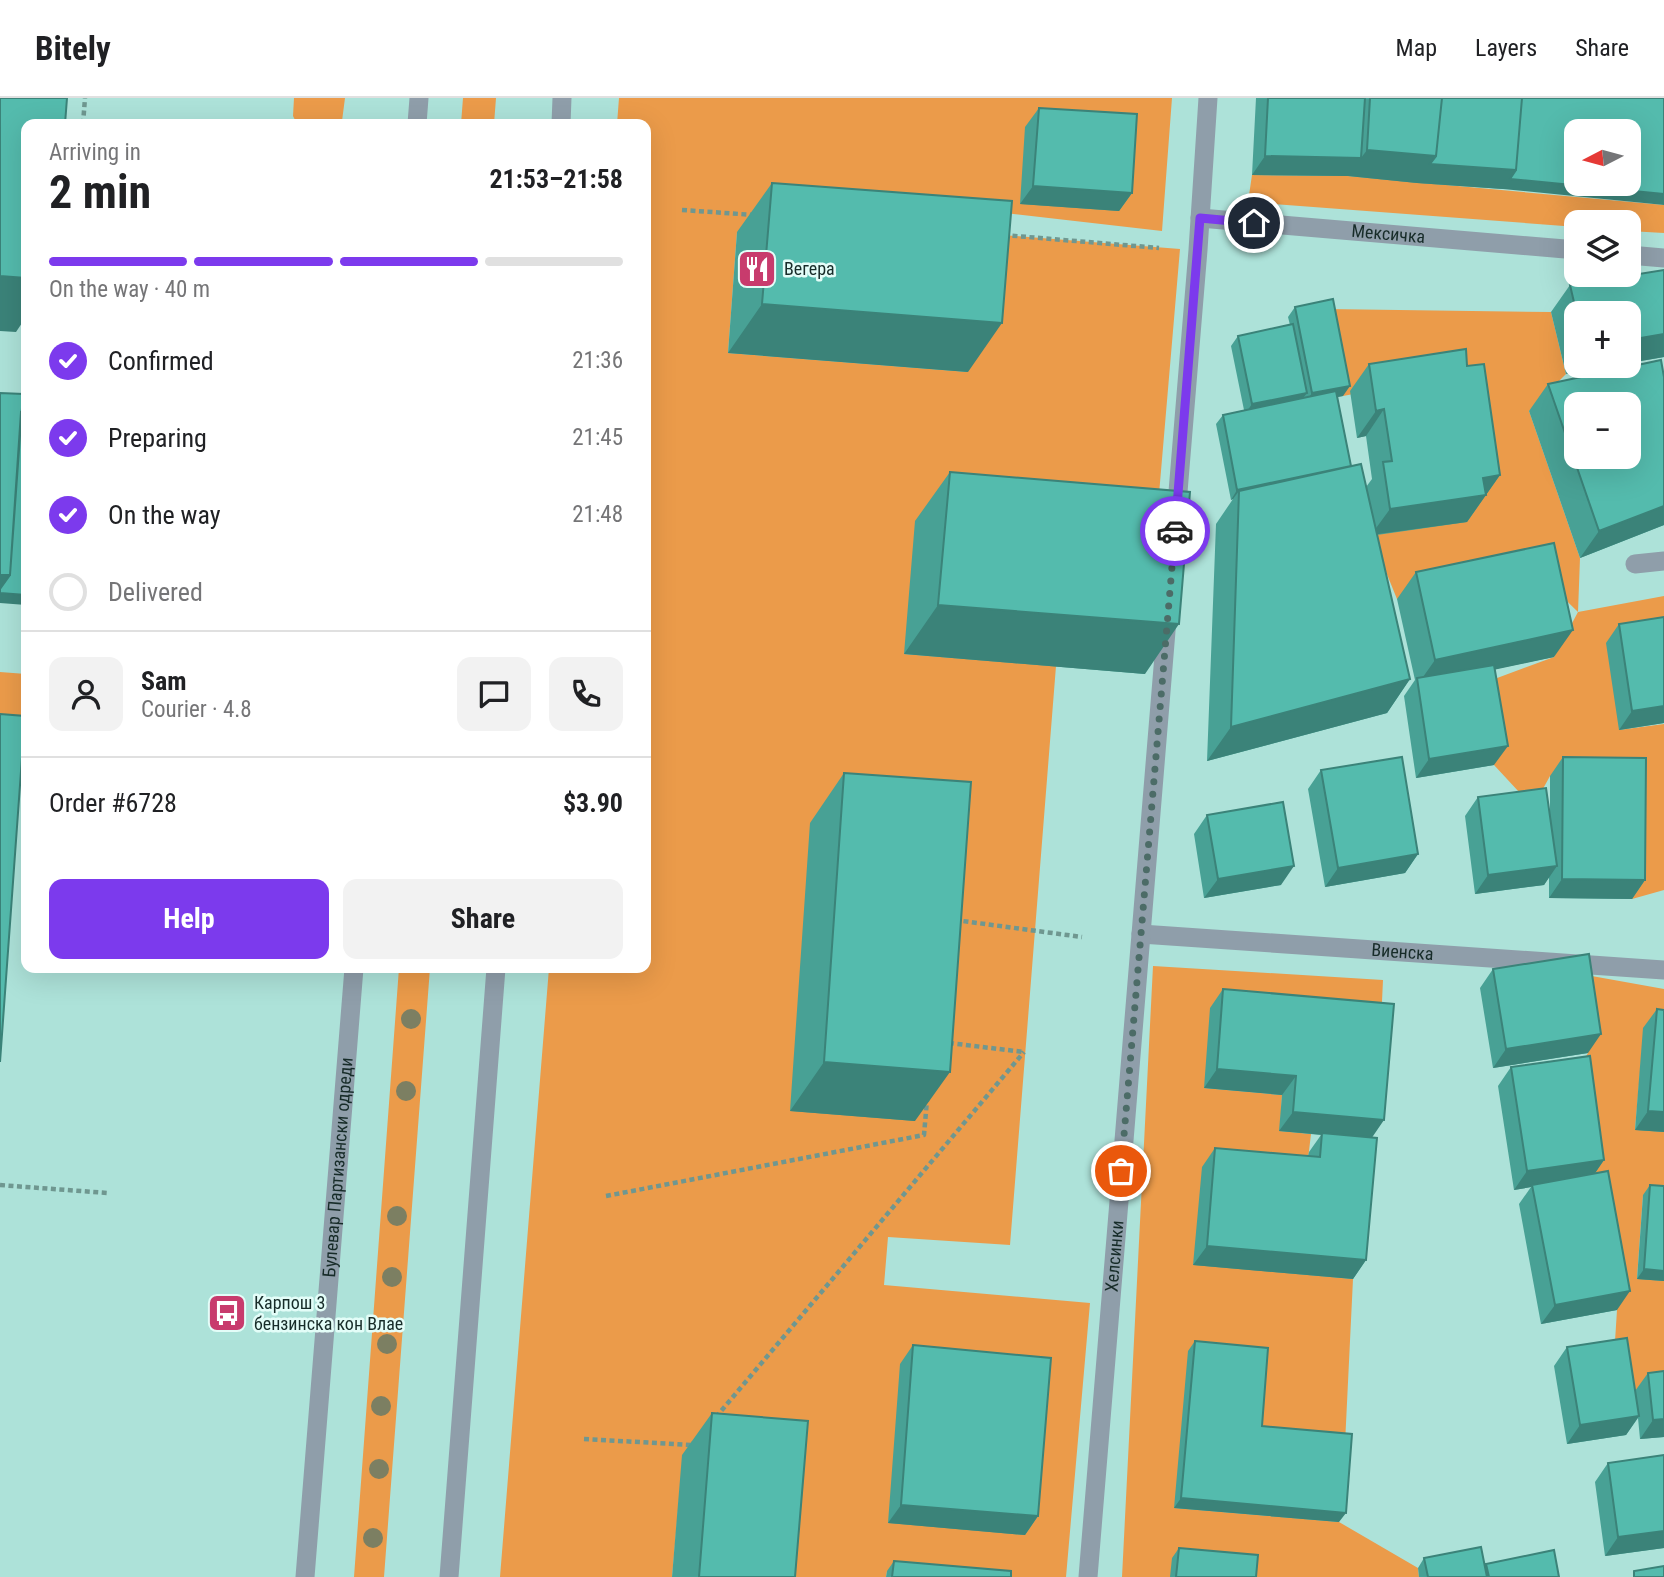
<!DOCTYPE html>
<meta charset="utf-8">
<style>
:root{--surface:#fff;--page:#f2f2f2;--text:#202124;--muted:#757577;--line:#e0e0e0;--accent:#7c3aed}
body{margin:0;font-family:"Roboto Condensed",sans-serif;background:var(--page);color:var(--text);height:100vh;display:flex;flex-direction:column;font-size:26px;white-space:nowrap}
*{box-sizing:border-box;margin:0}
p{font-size:23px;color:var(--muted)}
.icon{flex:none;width:38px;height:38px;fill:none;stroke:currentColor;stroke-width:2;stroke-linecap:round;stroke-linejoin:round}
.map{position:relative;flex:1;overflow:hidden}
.panel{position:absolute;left:21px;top:21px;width:630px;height:854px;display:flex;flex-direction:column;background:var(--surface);border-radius:14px;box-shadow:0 7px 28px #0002}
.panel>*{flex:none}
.needle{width:46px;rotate:264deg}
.tools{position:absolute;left:1564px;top:21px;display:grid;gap:14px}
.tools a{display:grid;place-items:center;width:77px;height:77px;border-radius:14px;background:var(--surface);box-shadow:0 7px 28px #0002;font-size:35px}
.pin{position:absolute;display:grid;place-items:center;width:60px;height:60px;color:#fff;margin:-30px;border:4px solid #fff;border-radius:50%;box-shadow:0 2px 7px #0007}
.courier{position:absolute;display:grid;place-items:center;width:70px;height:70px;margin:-35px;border:5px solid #7c3aed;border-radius:50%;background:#fff;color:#222;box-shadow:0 2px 9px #0007}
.head em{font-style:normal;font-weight:700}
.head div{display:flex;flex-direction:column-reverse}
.head{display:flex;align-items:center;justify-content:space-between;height:119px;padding:0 28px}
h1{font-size:46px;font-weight:700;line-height:52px}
.bar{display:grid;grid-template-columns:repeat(4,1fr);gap:10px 7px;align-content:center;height:84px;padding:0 28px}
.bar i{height:9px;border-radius:5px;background:var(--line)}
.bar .active{background:var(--accent)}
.bar p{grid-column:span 4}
.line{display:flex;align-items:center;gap:18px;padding:0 28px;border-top:2px solid var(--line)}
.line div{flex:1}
.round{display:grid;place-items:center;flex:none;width:74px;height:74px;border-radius:14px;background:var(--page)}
ol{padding:0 28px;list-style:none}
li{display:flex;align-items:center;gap:21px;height:77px}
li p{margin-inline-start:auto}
li .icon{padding:7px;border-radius:50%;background:var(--accent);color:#fff;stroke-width:4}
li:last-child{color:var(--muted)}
li i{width:38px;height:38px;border:4px solid var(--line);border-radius:50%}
.action{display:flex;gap:14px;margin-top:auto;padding:14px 28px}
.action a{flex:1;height:80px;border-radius:14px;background:var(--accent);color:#fff;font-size:28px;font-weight:700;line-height:80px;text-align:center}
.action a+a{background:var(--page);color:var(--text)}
header{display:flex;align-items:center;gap:42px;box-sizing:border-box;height:98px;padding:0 35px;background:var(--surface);border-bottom:2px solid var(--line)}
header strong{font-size:33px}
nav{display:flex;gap:38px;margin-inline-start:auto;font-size:24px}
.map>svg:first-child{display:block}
.green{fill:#eb9b4a;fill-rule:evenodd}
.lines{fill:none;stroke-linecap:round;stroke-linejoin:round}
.path{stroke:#6f9790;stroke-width:4.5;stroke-dasharray:5 3.5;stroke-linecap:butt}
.minor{stroke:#8f9eaa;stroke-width:19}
.tertiary{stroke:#8f9eaa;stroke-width:19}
.tree{fill:#7c7f62}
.wall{fill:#48a195}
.shaded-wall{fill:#3b8379}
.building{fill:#54bbad;stroke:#3b8379;stroke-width:2;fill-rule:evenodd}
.done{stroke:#4c6c67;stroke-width:7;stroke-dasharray:0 12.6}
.route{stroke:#7c3aed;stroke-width:9}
.labels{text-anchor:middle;stroke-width:5;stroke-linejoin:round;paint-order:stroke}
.street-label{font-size:18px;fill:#172c29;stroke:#e3fdf8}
.poi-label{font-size:18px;fill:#172c29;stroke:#e3fdf8;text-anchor:start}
</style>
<header>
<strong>Bitely</strong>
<nav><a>Map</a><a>Layers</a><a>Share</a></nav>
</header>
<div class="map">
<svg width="1664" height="1479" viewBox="0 0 1664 1479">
<rect width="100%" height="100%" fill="#ade2d9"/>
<path class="green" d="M294 0H345L342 23 340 26H297L293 18Z
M463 0H496L494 26H461Z
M619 0H1172L1162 133 979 112 978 135 1180 151 1155 443 904 556 1056 568 1010 1147 888 1139 884 1187 1090 1205 1066 1479H961L887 1473 886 1479H769L683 1357 672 1479H500L549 870H646V26H617ZM737 134 977 152 968 274 728 255Z
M1252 77 1348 78 1664 107V135L1629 133V124H1577V129L1248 104Z
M1326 211 1551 214 1566 276 1529 313 1580 460 1578 514 1664 498V536L1619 632 1664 626V792L1632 801 1550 678 1533 709 1494 667 1481 586 1554 559 1578 514 1535 472 1397 501 1371 437 1446 278 1343 298Z
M0 574 26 576V636L0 634Z
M1153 868 1383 882 1381 925 1204 990 1282 997 1280 1033 1311 1036 1306 1078 1193 1166 1353 1181 1345 1346 1175 1410 1339 1424 1418 1470 1419 1479H1122Z
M399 870H430L384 1479H354Z
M1575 875 1664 891V932L1644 930 1635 1031 1664 1034V1099L1643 1097 1637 1180 1664 1183V1291L1635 1294 1614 1259 1617 1212 1576 976 1588 955Z"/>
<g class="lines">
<path class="path" d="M83 26 85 0
M682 112 754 117
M1004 137 1159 150
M955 822 1082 839
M949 945 1024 954
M0 1087 107 1095
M606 1098 924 1037 927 1002
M716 1319 1024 954
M584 1341 692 1347 694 1344"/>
<g class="minor">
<path id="s1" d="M1200 120 1577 152"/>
<path d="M1629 157 1664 160"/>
<path d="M1176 418 1198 152 1208 0"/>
<path d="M1635 466 1664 463"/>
<path id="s2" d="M1141 836 1664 872"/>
<path id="s3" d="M1088 1479 1167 521"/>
</g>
<g class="tertiary">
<path d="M417 26 419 0"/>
<path d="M561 26 562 0"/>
<path id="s4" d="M305 1479 354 870"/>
<path d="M449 1479 496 870"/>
</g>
</g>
<g class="tree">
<circle cx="411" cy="921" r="10"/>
<circle cx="406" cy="993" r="10"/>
<circle cx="397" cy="1118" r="10"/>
<circle cx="392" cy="1179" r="10"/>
<circle cx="387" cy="1246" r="10"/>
<circle cx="381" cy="1308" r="10"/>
<circle cx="379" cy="1371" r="10"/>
<circle cx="373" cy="1440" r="10"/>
</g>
<path class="wall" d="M1256 0H1664L1503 91 1417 85 1348 78 1252 77Z
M1039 10 1132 95 1119 113 1020 106 1025 29Z
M772 85 968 274 728 255 737 134Z
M1664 172V259L1629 265V215H1577V268L1566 276 1551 214 1570 187Z
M1295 209 1343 298 1337 299 1351 368 1366 389 1372 381 1366 338 1357 340 1350 293 1369 266 1467 268 1500 377 1467 424 1377 437 1410 581 1387 615 1207 663 1216 426 1233 401 1231 402 1216 326 1223 317 1244 312 1231 248 1238 238 1290 227 1288 219Z
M1664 279V427L1580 460 1529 313 1548 286Z
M950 374 1145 576 904 556 915 423Z
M1416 474 1554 559 1495 571 1494 667 1416 680 1404 598 1415 582 1397 501Z
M1664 519V625L1619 632 1606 545 1619 526Z
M1563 659 1645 782 1632 801 1549 800V779L1544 787 1475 796 1465 718 1478 699 1550 716V678Z
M1321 672 1418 756 1405 775 1325 789 1308 691Z
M844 675 915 1023 790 1013 810 725Z
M1207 717 1281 787 1204 800 1194 736Z
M1493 871 1588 955 1493 970 1480 890Z
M1223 891 1371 1039 1366 1162 1353 1181 1193 1167 1202 1069 1215 1050 1308 1058 1309 1054 1321 1037 1279 1033 1282 997 1204 990 1210 910Z
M1657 911 1664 1034 1635 1032 1643 930Z
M1511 969 1604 1062 1595 1075 1617 1212 1541 1226 1519 1106 1531 1089 1514 1092 1498 988Z
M1650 1087 1664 1088V1183L1637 1181 1643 1097Z
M1195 1243 1339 1424 1174 1410 1188 1253Z
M913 1247 1038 1418 1025 1437 888 1425 900 1266Z
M1567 1249 1635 1293 1648 1275 1664 1273V1339L1640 1341 1638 1320 1626 1337 1567 1346 1554 1268Z
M712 1315 795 1479H672L682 1357Z
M1608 1365 1664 1450 1605 1458 1595 1384Z
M1179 1450 1256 1479H1170L1172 1460Z
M1424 1460 1485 1467 1486 1466 1559 1479H1419L1418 1470Z
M894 1463 1011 1479H886L887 1473Z"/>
<path class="shaded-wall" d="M1367 52 1436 58 1664 96V107L1503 91 1417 85 1348 78 1252 77 1265 58 1361 60Z
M1033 88 1132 95 1119 113 1020 106Z
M0 178 26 180V219L16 234 0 233Z
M762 206 1002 225 968 274 728 255Z
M1664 236V259L1629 265V242Z
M1577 261V268H1616L1566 276Z
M1350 288 1343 298 1305 305 1312 295Z
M1307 295 1300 304 1245 316 1252 306Z
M1384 311 1366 338 1357 340 1376 313Z
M1351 368 1239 393 1233 401 1231 402 1237 392Z
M1500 377 1467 424 1371 437 1390 411 1483 380Z
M1664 408V427L1580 460 1599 433Z
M0 477H10L0 491Z
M0 495 26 497V507L0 505Z
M938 507 1179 526 1145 576 904 556Z
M1573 532 1554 559 1418 588V586L1435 562Z
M1410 581 1387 615 1207 663 1231 629Z
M1664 608V625L1619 632 1632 613Z
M1508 648 1494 667 1416 680 1429 661Z
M1418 756 1405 775 1325 789 1338 770Z
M1294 768 1281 787 1204 800 1218 781Z
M1557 768 1544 787 1475 796 1488 777Z
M1562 781 1645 782 1632 801 1549 800Z
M1601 936 1588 955 1493 970 1506 951Z
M824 964 950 974 915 1023 790 1013Z
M1217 971 1296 978 1282 997 1204 990Z
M1648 1013 1664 1014V1034L1635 1032Z
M1293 1014 1384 1022 1371 1041 1279 1033Z
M1604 1062 1591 1081 1532 1087 1531 1089 1514 1092 1527 1073Z
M1207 1148 1366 1162 1353 1181 1193 1167Z
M1644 1171 1664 1173V1183L1637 1181Z
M1630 1193 1617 1212 1541 1226 1555 1207Z
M1639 1318 1626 1337 1567 1346 1580 1327Z
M1664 1321V1339L1640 1341 1653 1322Z
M1181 1400 1346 1415 1339 1424 1174 1410Z
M901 1407 1038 1418 1025 1437 888 1425Z
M1664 1433V1450L1605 1458 1618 1439Z"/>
<path class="building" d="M0 0H67L65 26H26V180L0 178Z
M1268 0H1365L1361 60 1265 58Z
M1370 0H1442L1436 58 1367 52Z
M1442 0H1522L1516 72 1430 66 1436 58Z
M1522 0H1664V96L1510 81 1516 72ZM1577 33H1629V86H1577Z
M1039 10 1137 16 1132 95 1033 88Z
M772 85 1012 103 1002 225 762 206Z
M1664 172V236L1629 242V215H1577V217L1570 187Z
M1333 201 1350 288 1312 295 1295 209Z
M1293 226 1307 295 1252 306 1238 238Z
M1466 251 1467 268 1484 266 1500 377 1483 380 1486 397 1390 411 1383 364 1392 363 1384 311 1376 313 1369 266Z
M1661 262 1664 279V408L1599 433 1548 286ZM1577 306H1629V359H1577Z
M1336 293 1351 368 1237 392 1223 317Z
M0 295 23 296 10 477H0Z
M21 314 26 315V497L0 495V491L10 477Z
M1361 366 1410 581 1231 629 1239 393Z
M950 374 1190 394 1179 526 938 507Z
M1554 445 1573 532 1435 562 1416 474Z
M1664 519V608L1632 613 1619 526Z
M1494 567 1508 648 1429 661 1417 580Z
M0 616 25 618 0 964Z
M1402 659 1418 756 1338 770 1321 672Z
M1563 659 1646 660 1645 782 1562 781Z
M844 675 971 684 950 974 824 964Z
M1546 690 1557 768 1488 777 1478 699Z
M1283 704 1294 768 1218 781 1207 717Z
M1589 856 1601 936 1506 951 1493 871Z
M1223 891 1394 906 1384 1022 1293 1014 1296 978 1217 971Z
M1657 911 1664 912V1014L1648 1013Z
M1590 958 1604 1062 1527 1073 1511 969Z
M1322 1035 1377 1040 1366 1162 1207 1148 1215 1050 1320 1059Z
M1608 1073 1630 1193 1555 1207 1532 1087Z
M1650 1087 1664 1088V1173L1644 1171Z
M1627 1240 1639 1318 1580 1327 1567 1249Z
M1195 1243 1268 1250 1262 1328 1352 1336 1346 1415 1181 1400Z
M913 1247 1051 1260 1038 1418 901 1407Z
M1664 1273V1321L1653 1322 1648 1275Z
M712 1315 808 1323 795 1479H699Z
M1664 1357V1433L1618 1439 1608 1365Z
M1481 1449 1487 1479H1428L1424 1460Z
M1179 1450 1258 1457 1256 1479H1176Z
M1554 1452 1559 1479H1489L1486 1466Z
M894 1463 1011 1473V1479H892Z
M1664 1468V1479H1634V1473Z"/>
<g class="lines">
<path class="done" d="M1121 1073 1175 433"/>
<path class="route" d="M1175 433 1200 120 1254 125"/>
</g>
<defs>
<g id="restaurant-square" transform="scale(2.0125)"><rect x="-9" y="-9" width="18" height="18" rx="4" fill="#c83b6d" stroke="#e3fdf8"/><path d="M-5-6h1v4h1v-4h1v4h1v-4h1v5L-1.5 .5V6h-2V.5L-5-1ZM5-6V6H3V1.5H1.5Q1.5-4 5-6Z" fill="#fff"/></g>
<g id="bus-square" transform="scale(2.0125)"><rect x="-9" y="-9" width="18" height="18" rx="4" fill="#c83b6d" stroke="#e3fdf8"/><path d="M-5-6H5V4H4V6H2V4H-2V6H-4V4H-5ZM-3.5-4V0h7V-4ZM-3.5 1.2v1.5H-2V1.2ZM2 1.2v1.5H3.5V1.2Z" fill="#fff"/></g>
</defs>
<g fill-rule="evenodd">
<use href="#restaurant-square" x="757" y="171"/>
<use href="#bus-square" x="227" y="1215"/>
</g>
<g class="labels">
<g class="street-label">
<text dy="6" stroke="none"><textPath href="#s1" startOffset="189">Мексичка</textPath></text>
<text dy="6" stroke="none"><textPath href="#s2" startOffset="262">Виенска</textPath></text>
<text dy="6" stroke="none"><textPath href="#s4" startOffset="411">Булевар Партизански одреди</textPath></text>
<text dy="6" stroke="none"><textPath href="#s3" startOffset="322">Хелсинки</textPath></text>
</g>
<g class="poi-label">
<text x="784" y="177">Вегера</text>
<text x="254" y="1211">Карпош 3<tspan x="254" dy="21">бензинска кон Влае</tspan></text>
</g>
</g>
</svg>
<div class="tools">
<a><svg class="needle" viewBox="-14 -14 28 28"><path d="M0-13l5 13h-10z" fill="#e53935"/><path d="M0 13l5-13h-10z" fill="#757577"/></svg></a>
<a><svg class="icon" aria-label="layers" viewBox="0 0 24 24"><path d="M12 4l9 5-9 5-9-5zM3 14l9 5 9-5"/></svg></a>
<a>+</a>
<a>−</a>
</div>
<div class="pin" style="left:1121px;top:1073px;background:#ea580c"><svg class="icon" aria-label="bag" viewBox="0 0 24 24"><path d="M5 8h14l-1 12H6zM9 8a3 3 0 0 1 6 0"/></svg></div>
<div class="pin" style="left:1254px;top:125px;background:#1f2937"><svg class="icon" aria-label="home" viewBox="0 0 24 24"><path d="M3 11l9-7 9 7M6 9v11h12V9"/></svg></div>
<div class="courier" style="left:1175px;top:433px"><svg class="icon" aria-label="car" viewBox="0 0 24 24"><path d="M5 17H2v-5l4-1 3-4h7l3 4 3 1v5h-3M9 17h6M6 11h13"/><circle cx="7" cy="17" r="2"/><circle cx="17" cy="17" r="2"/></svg></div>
<section class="panel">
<div class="head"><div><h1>2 min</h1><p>Arriving in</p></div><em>21:53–21:58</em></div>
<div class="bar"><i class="active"></i><i class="active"></i><i class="active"></i><i></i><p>On the way · 40 m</p></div>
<ol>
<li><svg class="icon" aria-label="check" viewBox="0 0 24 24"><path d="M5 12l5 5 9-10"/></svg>Confirmed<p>21:36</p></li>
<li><svg class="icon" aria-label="check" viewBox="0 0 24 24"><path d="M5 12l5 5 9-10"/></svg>Preparing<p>21:45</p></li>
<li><svg class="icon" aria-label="check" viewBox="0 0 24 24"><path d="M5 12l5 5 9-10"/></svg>On the way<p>21:48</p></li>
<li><i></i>Delivered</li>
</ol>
<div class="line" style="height:126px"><a class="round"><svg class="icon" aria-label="person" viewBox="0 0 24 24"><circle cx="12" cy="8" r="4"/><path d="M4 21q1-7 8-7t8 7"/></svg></a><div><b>Sam</b><p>Courier · 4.8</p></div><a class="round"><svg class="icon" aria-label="chat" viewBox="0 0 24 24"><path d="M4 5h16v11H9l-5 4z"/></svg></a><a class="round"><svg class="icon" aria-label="phone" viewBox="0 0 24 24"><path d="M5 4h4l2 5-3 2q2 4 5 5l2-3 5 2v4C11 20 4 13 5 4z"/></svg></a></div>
<div class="line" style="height:91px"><div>Order #6728</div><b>$3.90</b></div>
<div class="action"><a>Help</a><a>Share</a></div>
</section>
</div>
